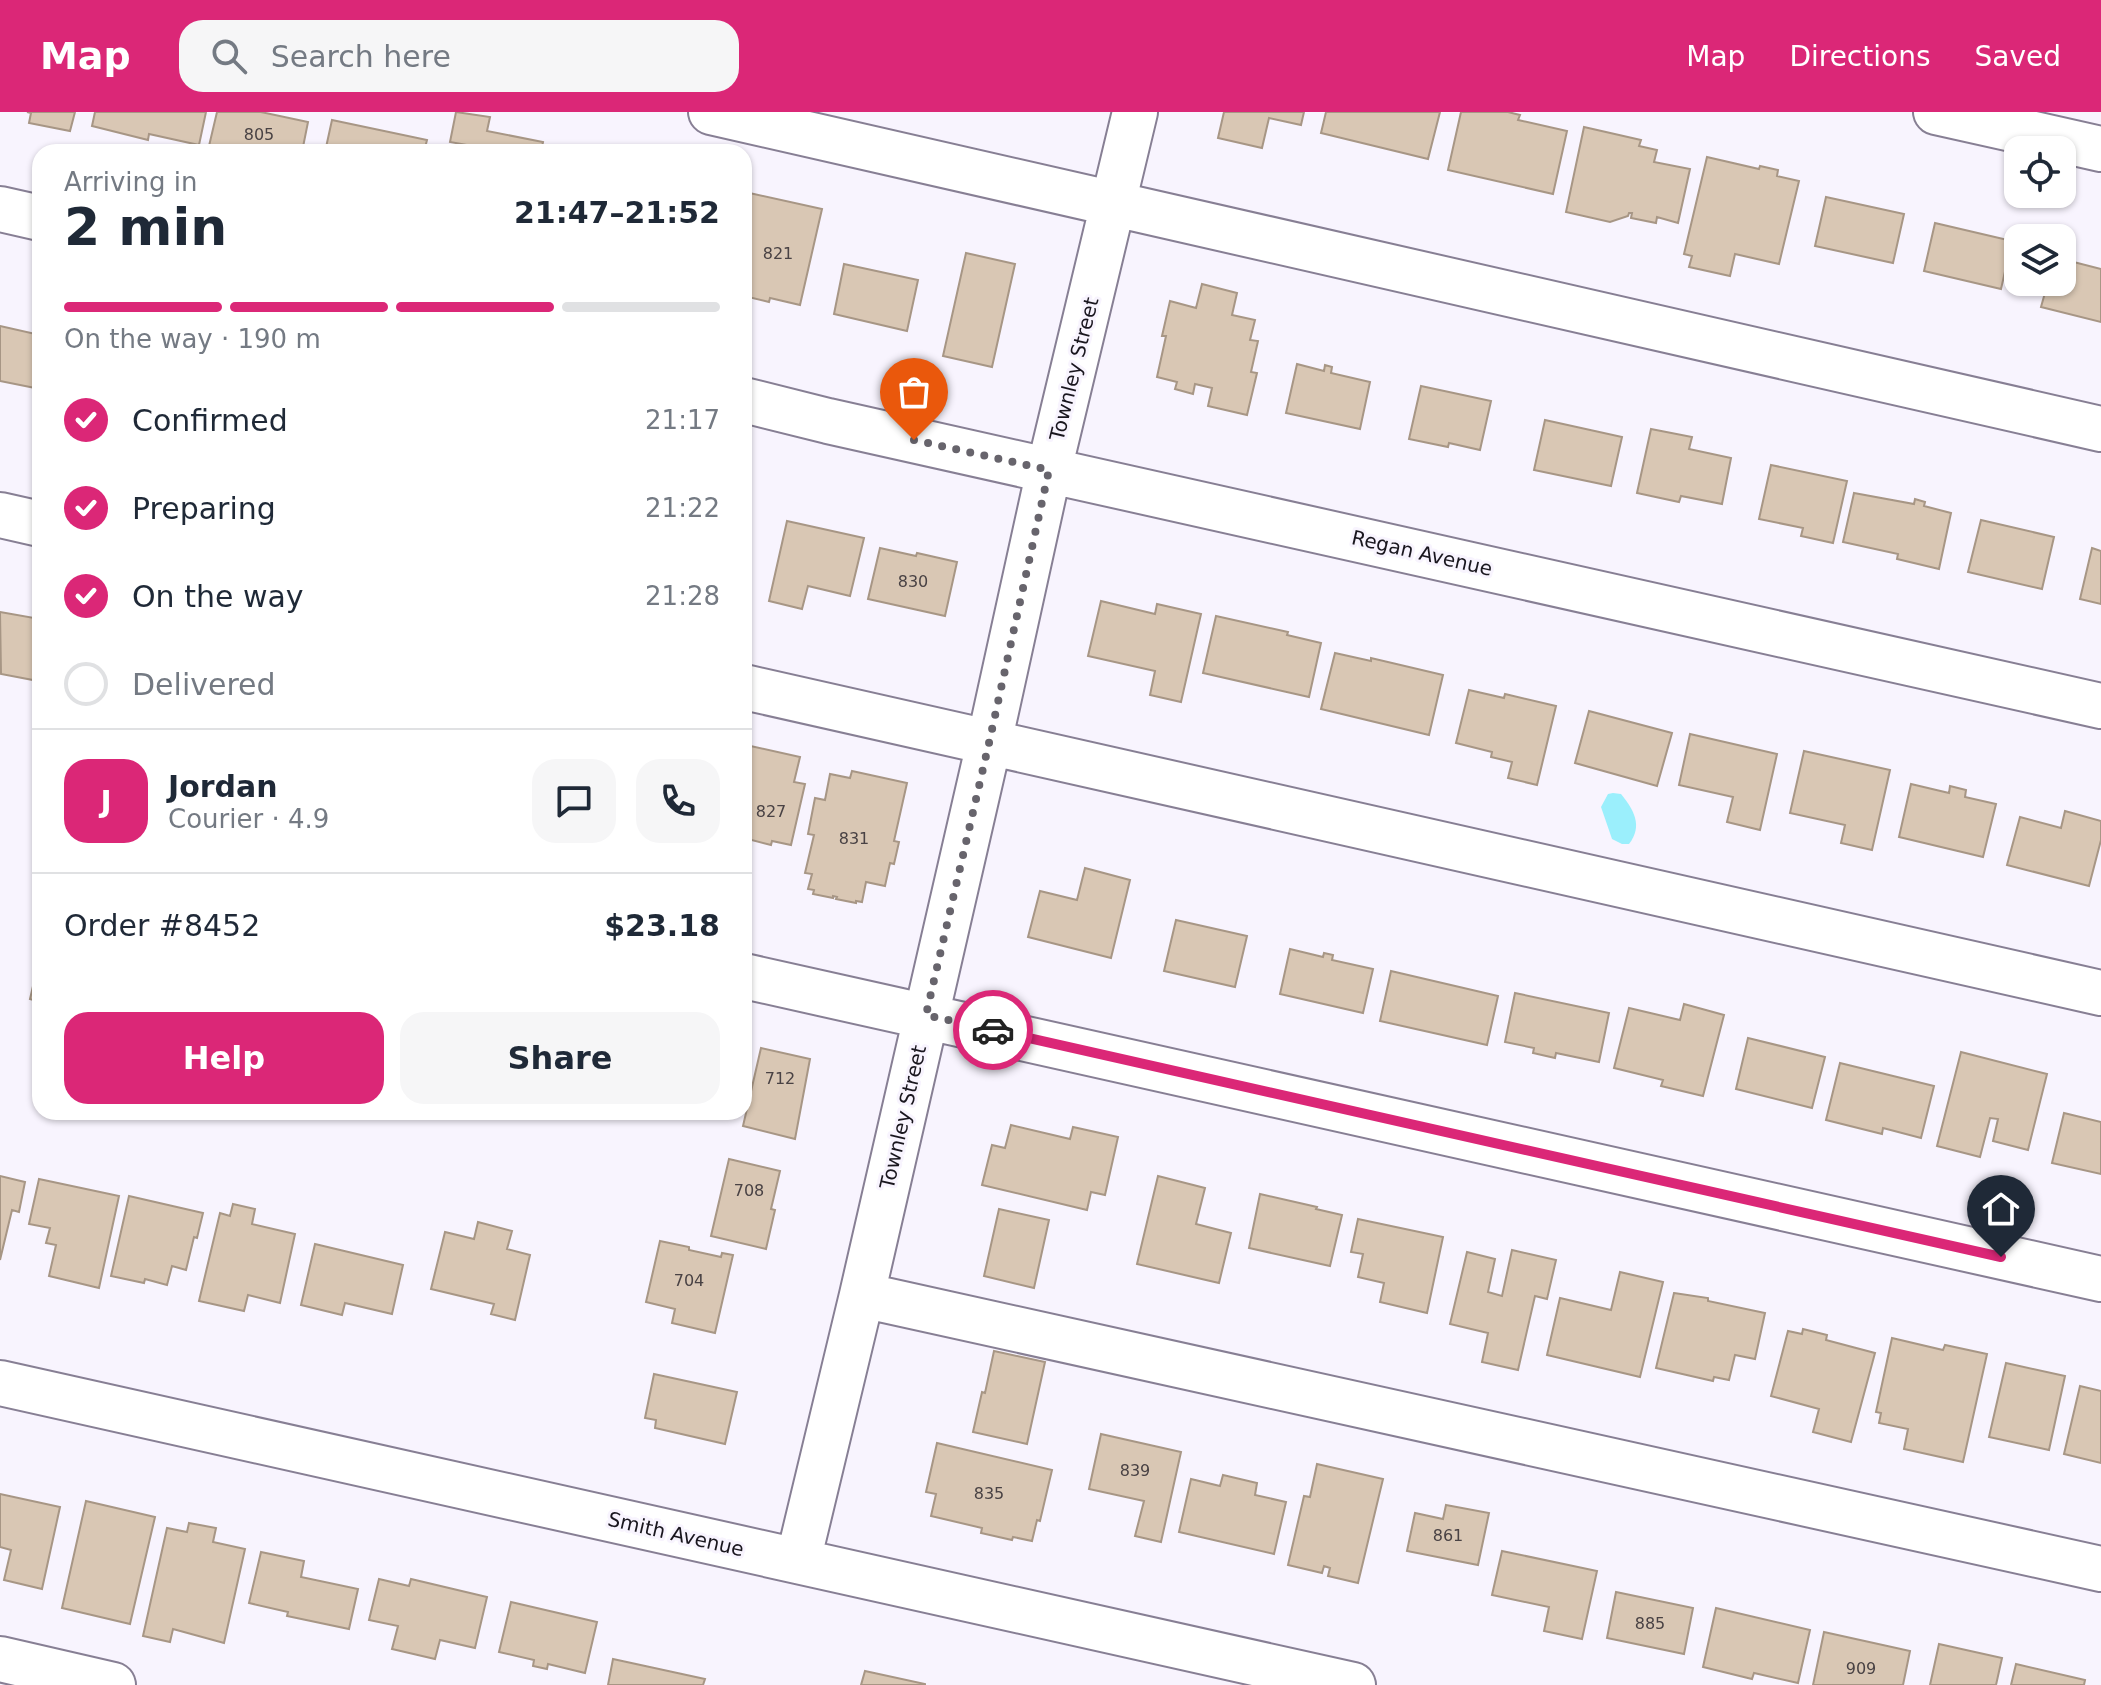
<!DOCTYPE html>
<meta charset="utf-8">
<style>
:root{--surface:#fff;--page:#f6f6f7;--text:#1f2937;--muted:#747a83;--line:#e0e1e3;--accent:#db2777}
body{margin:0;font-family:"DejaVu Sans",sans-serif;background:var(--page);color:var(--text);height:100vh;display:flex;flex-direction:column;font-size:30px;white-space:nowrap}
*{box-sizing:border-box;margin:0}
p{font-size:26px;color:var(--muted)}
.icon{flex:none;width:44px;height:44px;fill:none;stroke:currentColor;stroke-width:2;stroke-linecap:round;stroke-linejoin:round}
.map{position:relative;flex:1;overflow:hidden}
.side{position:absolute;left:32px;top:32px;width:720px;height:976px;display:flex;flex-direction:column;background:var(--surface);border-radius:24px;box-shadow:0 2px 6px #0004}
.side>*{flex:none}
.fabs{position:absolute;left:2004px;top:24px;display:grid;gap:16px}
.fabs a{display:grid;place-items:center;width:72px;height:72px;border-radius:16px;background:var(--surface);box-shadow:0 2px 6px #0004;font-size:40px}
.pin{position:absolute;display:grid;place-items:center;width:68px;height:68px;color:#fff;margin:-82px -34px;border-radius:50% 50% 50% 0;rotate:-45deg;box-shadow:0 0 8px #0007}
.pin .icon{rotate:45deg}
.courier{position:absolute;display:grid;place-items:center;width:80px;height:80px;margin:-40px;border:6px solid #db2777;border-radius:50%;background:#fff;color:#222;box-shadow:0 2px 10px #0007}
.overview em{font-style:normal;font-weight:700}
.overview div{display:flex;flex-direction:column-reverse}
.overview{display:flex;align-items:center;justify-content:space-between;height:136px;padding:0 32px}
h1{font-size:52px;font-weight:700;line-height:60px}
.bar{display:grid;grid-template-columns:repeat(4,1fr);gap:12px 8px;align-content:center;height:96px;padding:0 32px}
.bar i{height:10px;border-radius:6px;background:var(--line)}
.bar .current{background:var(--accent)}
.bar p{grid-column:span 4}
.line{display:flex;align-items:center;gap:20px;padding:0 32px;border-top:2px solid var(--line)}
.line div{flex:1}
.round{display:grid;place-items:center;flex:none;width:84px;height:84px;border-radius:24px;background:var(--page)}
ol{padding:0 32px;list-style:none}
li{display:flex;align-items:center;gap:24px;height:88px}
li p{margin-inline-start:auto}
li .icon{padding:8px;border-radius:50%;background:var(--accent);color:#fff;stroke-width:4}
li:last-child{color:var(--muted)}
li i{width:44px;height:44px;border:4px solid var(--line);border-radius:50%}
.action{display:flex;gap:16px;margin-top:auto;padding:16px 32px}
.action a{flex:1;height:92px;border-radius:24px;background:var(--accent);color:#fff;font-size:32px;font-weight:700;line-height:92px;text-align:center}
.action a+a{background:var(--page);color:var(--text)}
header{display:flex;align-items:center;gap:48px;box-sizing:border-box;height:112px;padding:0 40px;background:var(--accent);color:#fff}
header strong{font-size:38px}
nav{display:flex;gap:44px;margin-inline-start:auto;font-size:28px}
.search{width:560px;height:72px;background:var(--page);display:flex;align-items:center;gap:20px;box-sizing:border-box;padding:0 28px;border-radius:24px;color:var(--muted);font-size:30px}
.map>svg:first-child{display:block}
.water{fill:#9beffc}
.building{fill:#d9c7b4;stroke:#a79685;stroke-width:2}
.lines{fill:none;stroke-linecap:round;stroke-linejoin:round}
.minor-casing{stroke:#877f94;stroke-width:48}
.minor{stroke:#fff;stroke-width:44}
.done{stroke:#67646c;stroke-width:8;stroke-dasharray:0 14.4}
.route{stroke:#db2777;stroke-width:10}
.labels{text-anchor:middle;stroke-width:6;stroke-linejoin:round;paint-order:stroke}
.number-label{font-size:16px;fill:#494244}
.street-label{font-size:20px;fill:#19161e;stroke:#f8f4fe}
</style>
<header>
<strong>Map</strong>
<div class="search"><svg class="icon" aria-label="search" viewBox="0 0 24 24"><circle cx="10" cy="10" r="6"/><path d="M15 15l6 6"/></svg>Search here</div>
<nav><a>Map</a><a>Directions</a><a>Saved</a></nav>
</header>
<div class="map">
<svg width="2101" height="1573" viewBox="0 0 2101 1573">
<rect width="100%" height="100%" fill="#f8f4fe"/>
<path class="water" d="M1613 681 1621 682C1634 698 1643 714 1629 732H1622L1612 727 1601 695 1608 682Z"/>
<path class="building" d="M27 0H75L70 19 29 11 31 1Z
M95 0H206L199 33 149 22 148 28 92 14Z
M217 0H261L308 10 302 40H230V38L209 34Z
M456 0 490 5 487 19 543 30 541 40H465L467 33 450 30Z
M1224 0H1304L1301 13 1269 6 1262 36 1218 26Z
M1326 0H1440L1428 47 1321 21Z
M1461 0H1508L1520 3 1518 8 1567 19 1553 82 1448 58Z
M332 8 427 28 424 40H325Z
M1584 15 1641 28 1639 34 1657 38 1654 50 1690 57 1678 111 1657 105 1656 111 1631 106 1632 101H1629L1628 104 1610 110 1566 100Z
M1707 45 1759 57 1760 54 1778 58 1777 64 1799 69 1779 152 1735 142 1730 164 1689 155 1692 144 1684 142Z
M745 80 822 97 800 193 770 186 769 190 744 184Z
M1826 85 1904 102 1893 151 1815 134Z
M1935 111 2012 129 2001 177 1924 159Z
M966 141 1015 152 992 255 943 244Z
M2062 147 2101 157V210L2041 195 2048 170H2062Z
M844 152 918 168 907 219 834 202Z
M1202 172 1237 181 1232 203 1255 208 1250 228 1258 229 1251 260 1257 261 1247 303 1208 294 1212 276 1195 272 1193 282 1175 277 1177 270 1157 265 1166 224H1162L1170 189 1196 196Z
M0 214 40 223V277L0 269Z
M1297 252 1324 259 1325 253 1332 255 1331 261 1370 270 1360 317 1286 301Z
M1421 274 1491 289 1480 338 1449 331 1448 335 1409 327Z
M1545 308 1622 325 1611 374 1534 358Z
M1651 317 1692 325 1689 337 1731 346 1722 392 1681 384 1679 390 1637 381Z
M1771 353 1847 369 1833 431 1801 424 1803 416 1759 407Z
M1854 381 1914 392 1915 387 1925 390 1924 394 1951 401 1939 457 1897 447 1898 442 1843 430Z
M1981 408 2054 425 2042 477 1968 460Z
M787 409 864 426 850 484 808 474 802 497 769 489Z
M880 436 916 444 917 441 957 450 945 504 868 487Z
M2092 436 2101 439V492L2080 487Z
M1101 489 1155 502 1157 492 1201 502 1181 590 1150 583 1155 559 1088 544Z
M0 500 40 507V563L35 562 33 568 1 562Z
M1216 504 1288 520 1287 523 1321 531 1309 585 1203 561Z
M1335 541 1371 549V546L1443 563 1429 623 1321 597Z
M1469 578 1504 586 1505 582 1556 594 1537 673 1508 666 1512 650 1491 645 1492 640 1456 631Z
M1589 599 1672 621 1657 674 1575 651Z
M1690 622 1777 642 1760 718 1727 710 1733 685 1679 673Z
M746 633 800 645 794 670 805 672 791 733 772 729 771 733 744 726V644Z
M1804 639 1890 658 1872 738 1841 731 1845 713 1790 701Z
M852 659 907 671 894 729 899 730 894 752 890 751 885 774 866 770 862 790 856 789V791L836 787 837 785 833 784V786L813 782 814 778 808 777 812 762 805 761 814 723 808 722 815 686 825 688 830 662 850 666Z
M1911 672 1949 681 1950 674 1966 678 1965 685 1996 692 1983 745 1899 725Z
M2065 699 2101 709V728L2089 774 2007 753 2020 705 2061 716Z
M1085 756 1130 768 1111 846 1028 825 1040 779 1077 788Z
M1176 808 1247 824 1235 875 1164 859Z
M1290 837 1323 845 1324 841 1333 843 1332 848 1373 857 1363 901 1280 882Z
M40 844V890L30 887Z
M1391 859 1498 884 1487 933 1380 909Z
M1515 881 1609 901 1599 950 1556 941 1555 946 1533 941 1534 936 1505 930Z
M1684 892 1724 903 1703 984 1661 974 1663 968 1614 956 1629 896 1680 908Z
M1748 926 1825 945 1812 996 1736 977Z
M761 936 810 947 795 1027 743 1014Z
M1961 940 2047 962 2028 1038 1993 1029 1998 1007 1990 1006 1980 1045 1937 1034Z
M1840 951 1934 974 1921 1026 1883 1016 1882 1022 1826 1008Z
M2064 1001 2101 1010V1062L2052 1051Z
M1011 1013 1070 1027 1073 1015 1118 1025 1105 1083 1091 1080 1087 1098 982 1073 992 1033 1005 1036Z
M729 1047 780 1059 771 1097 775 1098 766 1137 711 1124Z
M0 1064 25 1070 19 1100 12 1098 0 1148Z
M1158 1064 1205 1076 1196 1112 1231 1121 1219 1171 1137 1152Z
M39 1067 119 1084 99 1176 49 1164 56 1133 46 1131 50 1116 29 1112Z
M1260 1082 1317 1095 1316 1097 1342 1103 1330 1154 1249 1136Z
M129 1084 203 1101 197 1126 194 1125 186 1158 172 1154 167 1173 145 1167 144 1171 111 1164Z
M233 1092 255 1097 252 1112 295 1122 280 1191 248 1183 244 1199 199 1189 220 1101 230 1104Z
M999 1097 1049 1108 1034 1176 984 1164Z
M1358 1107 1443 1125 1427 1201 1380 1190 1384 1171 1358 1165 1363 1142 1351 1140Z
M478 1110 512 1119 507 1137 530 1143 515 1208 491 1202 494 1192 431 1177 445 1120 474 1127Z
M660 1129 689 1135V1138L721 1145 722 1141 733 1143 715 1221 672 1211 675 1197 646 1190Z
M315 1132 403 1153 392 1202 345 1191 342 1203 301 1193Z
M1512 1138 1556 1148 1547 1187 1535 1184 1518 1258 1482 1250 1488 1221 1450 1212 1467 1140 1495 1147 1488 1180 1502 1184Z
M1620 1160 1663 1170 1640 1265 1547 1243 1560 1186 1611 1198Z
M1674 1181 1708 1186V1189L1765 1201 1755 1247 1735 1243 1729 1268 1714 1265 1713 1269 1656 1256Z
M1803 1217 1827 1223 1826 1228 1875 1241 1851 1330 1813 1320 1819 1297 1771 1284 1788 1219 1802 1222Z
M1892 1226 1943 1238 1945 1233 1987 1242 1963 1350 1904 1337 1908 1317 1879 1311 1881 1301 1876 1300Z
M994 1239 1045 1250 1027 1332 973 1320 982 1280 985 1281Z
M2006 1251 2065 1264 2049 1338 1989 1325Z
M654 1262 737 1280 725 1332 655 1316 656 1308 645 1306Z
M2080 1274 2101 1279V1351L2064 1342Z
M1101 1322 1181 1340 1161 1430 1135 1424 1144 1389 1089 1377Z
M937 1331 1052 1358 1040 1409 1037 1408 1032 1429 1013 1425 1012 1428 981 1421 982 1416 931 1404 936 1382 926 1380Z
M1317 1352 1383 1367 1358 1471 1328 1464 1330 1456 1324 1454 1322 1461 1288 1453 1304 1384 1310 1385Z
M1223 1363 1257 1371 1255 1383 1286 1390 1274 1442 1179 1420 1191 1367 1220 1374Z
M0 1382 60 1395 42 1477 4 1468 11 1438 0 1435Z
M86 1389 155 1405 130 1512 62 1496Z
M1446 1393 1489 1401 1478 1453 1407 1439 1415 1401 1443 1407Z
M189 1411 216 1416 213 1430 245 1437 224 1531 173 1517 170 1530 143 1524 167 1416 187 1420Z
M1502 1439 1597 1459 1582 1527 1544 1519 1549 1495 1492 1483Z
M261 1440 304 1449 301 1465 358 1477 349 1517 287 1504 288 1500 249 1491Z
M379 1467 409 1474 411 1467 487 1485 475 1536 440 1528 435 1547 392 1537 398 1514 369 1508Z
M1616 1480 1693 1496 1684 1542 1607 1526Z
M511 1490 597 1510 585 1561 548 1552 547 1557 533 1554 534 1548 499 1540Z
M1716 1496 1810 1518 1798 1571 1754 1561 1752 1567 1703 1555Z
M1824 1520 1910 1539 1903 1573H1813Z
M1939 1532 2002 1546 1996 1573H1930Z
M613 1547 705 1567 703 1573H608Z
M2016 1552 2085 1568 2084 1573H2011Z
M865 1559 925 1572V1573H861Z"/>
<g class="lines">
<g class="minor-casing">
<path id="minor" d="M711 0 2101 317
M1936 0 2101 37
M0 97 40 106
M744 288 828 309 2101 594
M0 403 40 412
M744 575 2101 881
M744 864 2101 1167
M862 1183 2101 1457
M0 1271 1353 1573
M798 1449 862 1183 989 631 1049 358 1135 0
M0 1547 113 1573"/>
</g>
<use href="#minor" class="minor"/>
</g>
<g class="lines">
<path class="done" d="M914 328 1049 358 989 631 926 903 993 918"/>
<path class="route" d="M993 918 2001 1145"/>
</g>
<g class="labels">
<g class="number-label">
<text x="259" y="28">805</text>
<text x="778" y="147">821</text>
<text x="913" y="475">830</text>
<text x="771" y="705">827</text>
<text x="854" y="732">831</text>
<text x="780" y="972">712</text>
<text x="749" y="1084">708</text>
<text x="689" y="1174">704</text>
<text x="1135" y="1364">839</text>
<text x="989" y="1387">835</text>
<text x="1448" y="1429">861</text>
<text x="1650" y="1517">885</text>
<text x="1861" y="1562">909</text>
</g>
<g class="street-label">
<text transform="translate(1074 257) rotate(-76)" y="7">Townley Street</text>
<text transform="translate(1422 441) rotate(13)" y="7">Regan Avenue</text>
<text transform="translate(903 1005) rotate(-77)" y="7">Townley Street</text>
<text transform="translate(676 1422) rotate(13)" y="7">Smith Avenue</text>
</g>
</g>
</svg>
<div class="fabs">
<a><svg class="icon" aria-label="locate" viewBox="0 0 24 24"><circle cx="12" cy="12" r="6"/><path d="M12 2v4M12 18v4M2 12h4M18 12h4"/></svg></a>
<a><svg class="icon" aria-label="layers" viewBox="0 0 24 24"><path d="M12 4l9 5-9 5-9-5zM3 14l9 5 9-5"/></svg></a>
</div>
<div class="pin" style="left:914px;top:328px;background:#ea580c"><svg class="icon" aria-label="bag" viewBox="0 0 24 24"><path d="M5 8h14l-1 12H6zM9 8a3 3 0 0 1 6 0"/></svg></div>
<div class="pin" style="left:2001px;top:1145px;background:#1f2937"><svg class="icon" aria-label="home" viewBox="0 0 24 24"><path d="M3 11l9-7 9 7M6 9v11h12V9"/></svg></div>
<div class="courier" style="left:993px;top:918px"><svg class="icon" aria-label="car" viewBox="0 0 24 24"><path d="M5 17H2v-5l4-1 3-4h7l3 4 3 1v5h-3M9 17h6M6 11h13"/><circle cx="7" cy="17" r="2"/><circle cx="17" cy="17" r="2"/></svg></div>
<section class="side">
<div class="overview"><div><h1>2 min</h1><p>Arriving in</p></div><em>21:47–21:52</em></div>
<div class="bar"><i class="current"></i><i class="current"></i><i class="current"></i><i></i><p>On the way · 190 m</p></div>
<ol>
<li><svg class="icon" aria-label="check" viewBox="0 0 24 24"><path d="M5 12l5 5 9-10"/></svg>Confirmed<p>21:17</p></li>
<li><svg class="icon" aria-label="check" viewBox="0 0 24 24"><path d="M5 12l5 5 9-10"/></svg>Preparing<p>21:22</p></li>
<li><svg class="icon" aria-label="check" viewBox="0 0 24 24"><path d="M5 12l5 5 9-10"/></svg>On the way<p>21:28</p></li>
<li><i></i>Delivered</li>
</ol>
<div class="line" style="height:144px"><b class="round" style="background:var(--accent);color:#fff">J</b><div><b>Jordan</b><p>Courier · 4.9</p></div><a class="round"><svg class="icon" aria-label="chat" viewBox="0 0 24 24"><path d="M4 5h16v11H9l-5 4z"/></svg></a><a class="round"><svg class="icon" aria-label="phone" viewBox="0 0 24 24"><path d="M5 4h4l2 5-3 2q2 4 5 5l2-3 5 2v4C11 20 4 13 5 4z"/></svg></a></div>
<div class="line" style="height:104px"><div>Order #8452</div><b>$23.18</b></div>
<div class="action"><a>Help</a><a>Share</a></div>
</section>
</div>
